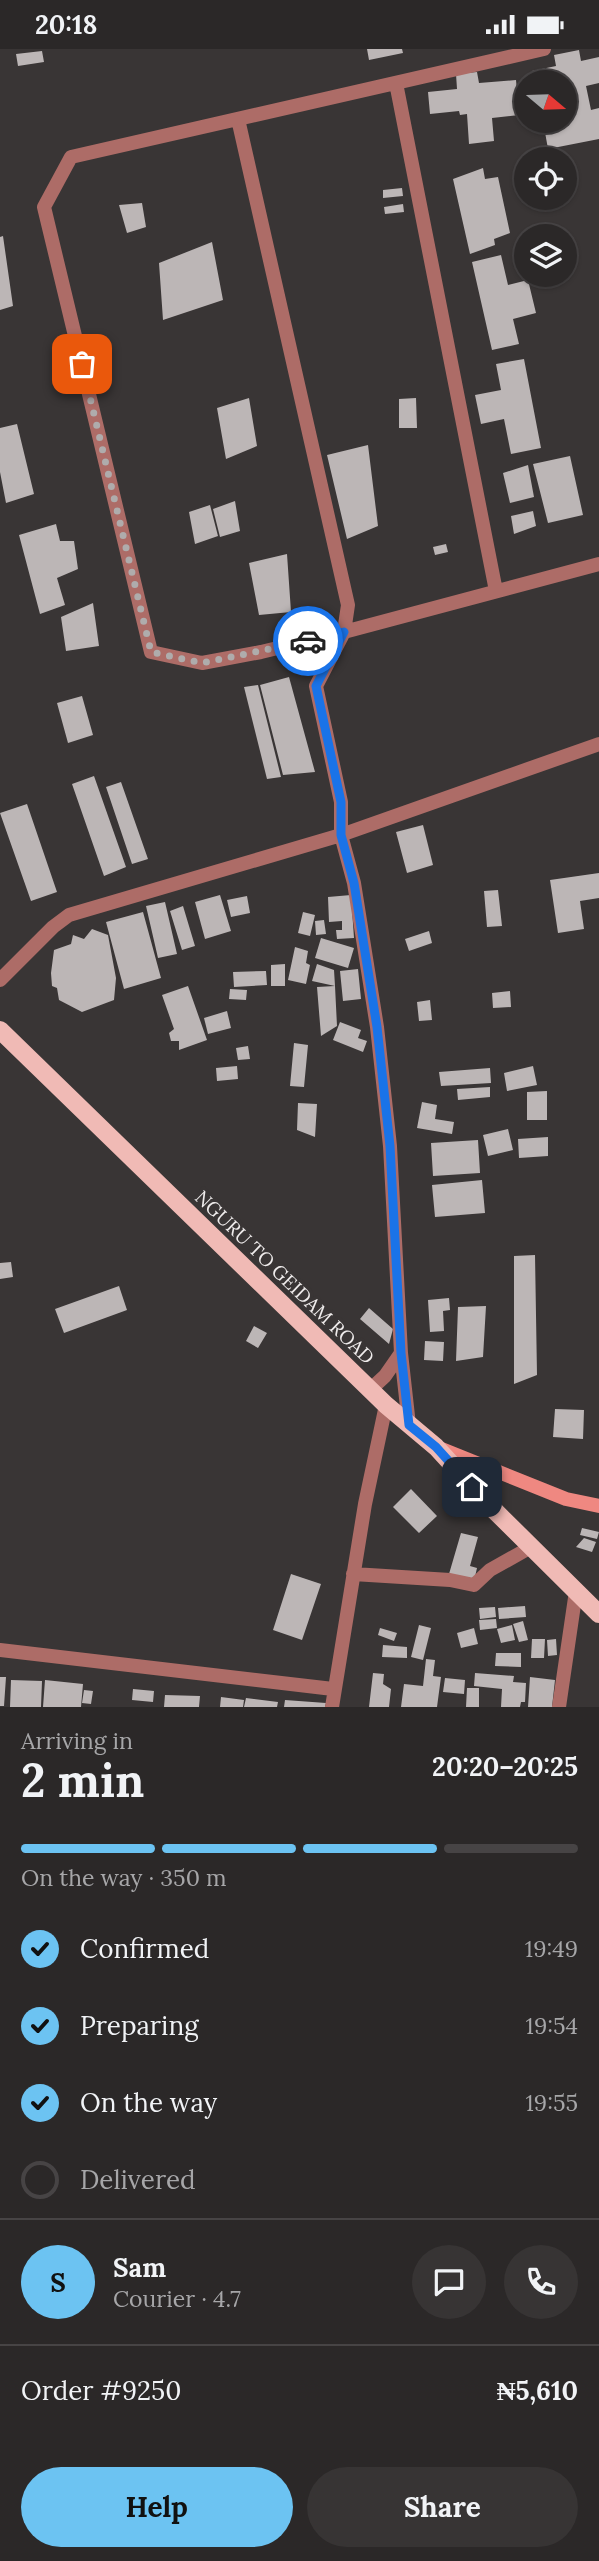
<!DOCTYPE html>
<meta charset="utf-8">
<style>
:root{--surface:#2b2828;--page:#373434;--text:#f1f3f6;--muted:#a6a6a8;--line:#474445;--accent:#6cc3f2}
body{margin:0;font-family:Lora,serif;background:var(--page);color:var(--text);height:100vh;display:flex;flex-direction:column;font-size:26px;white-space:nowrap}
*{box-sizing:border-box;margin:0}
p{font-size:23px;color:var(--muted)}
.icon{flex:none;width:38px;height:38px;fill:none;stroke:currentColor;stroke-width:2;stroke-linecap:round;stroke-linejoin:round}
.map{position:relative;height:1658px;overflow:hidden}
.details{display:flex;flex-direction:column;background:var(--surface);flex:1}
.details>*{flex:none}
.needle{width:46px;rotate:109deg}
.buttons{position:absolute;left:514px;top:21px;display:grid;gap:14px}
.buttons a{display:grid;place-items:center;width:63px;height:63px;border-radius:50%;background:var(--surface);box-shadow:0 2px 5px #0004,0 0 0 2px var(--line);font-size:35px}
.pin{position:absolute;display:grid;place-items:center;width:60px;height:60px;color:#fff;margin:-30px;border-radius:14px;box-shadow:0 4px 10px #0006}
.courier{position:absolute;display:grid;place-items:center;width:70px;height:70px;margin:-35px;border:5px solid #1a73e8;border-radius:50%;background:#fff;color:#222;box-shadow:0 2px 9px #0007}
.overview em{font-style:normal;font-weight:700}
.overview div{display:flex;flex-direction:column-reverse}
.overview{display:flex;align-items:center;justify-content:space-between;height:119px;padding:0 21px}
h1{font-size:46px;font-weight:700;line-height:52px}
.bar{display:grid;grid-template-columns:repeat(4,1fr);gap:10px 7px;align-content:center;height:84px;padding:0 21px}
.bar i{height:9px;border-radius:5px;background:var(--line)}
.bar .selected{background:var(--accent)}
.bar p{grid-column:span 4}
.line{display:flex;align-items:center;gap:18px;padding:0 21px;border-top:2px solid var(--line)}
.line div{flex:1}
.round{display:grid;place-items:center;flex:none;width:74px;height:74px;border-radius:37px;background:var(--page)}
ol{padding:0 21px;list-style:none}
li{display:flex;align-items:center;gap:21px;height:77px}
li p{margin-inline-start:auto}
li .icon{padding:7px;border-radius:50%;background:var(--accent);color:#111;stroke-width:4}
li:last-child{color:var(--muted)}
li i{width:38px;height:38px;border:4px solid var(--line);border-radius:50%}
.action{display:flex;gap:14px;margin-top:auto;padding:14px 21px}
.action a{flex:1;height:80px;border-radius:42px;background:var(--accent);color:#111;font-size:28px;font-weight:700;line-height:80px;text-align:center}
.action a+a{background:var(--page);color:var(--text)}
.status{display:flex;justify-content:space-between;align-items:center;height:49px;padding:0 35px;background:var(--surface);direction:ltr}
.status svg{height:19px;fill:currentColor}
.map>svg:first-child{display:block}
.building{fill:#bcb6b6}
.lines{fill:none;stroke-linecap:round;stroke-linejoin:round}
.minor{stroke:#ad6c67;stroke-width:14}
.secondary{stroke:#ef8881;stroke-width:14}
.primary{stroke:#f0bab5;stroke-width:18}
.done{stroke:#afacac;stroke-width:7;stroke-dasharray:0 12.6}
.route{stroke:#1a73e8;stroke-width:9}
.labels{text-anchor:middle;stroke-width:7;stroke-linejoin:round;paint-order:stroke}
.street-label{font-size:19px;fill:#efecec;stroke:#393535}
</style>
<div class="status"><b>20:18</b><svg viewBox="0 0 49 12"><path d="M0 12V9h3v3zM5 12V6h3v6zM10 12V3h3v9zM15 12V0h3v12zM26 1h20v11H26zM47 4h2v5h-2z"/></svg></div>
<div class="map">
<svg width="599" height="1658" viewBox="0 0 599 1658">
<rect width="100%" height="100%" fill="#393535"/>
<path class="building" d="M367 0H402L403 4 369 11Z
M579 1 581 12 599 8V34L586 37 591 61 599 59V90L548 100 543 72H565V33H534L532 22 556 17 554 6Z
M42 2 44 13 18 17 16 5Z
M477 23 479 34 516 31 519 66 492 69 494 92 469 95 467 65 460 66 459 62 430 65 428 43 457 40 456 25Z
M483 119 485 130 498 128 510 184 494 190 495 196 470 205 453 130Z
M402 139 403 147 383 149V141Z
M142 154 146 178 127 184 119 156Z
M403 155 404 163 385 165 384 158Z
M3 187 13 257 0 261V188Z
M212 193 223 251 163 271 159 214Z
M501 206 508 236 528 231 536 264 513 270 519 295 492 301 472 213Z
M524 310 541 399 511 405 504 370 481 375 475 346 501 341 496 315Z
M249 349 257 397 226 410 217 359Z
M416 349 417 379H399V350Z
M17 375 34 445 6 454 0 423V379Z
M368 396 378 477 347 490 327 406Z
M570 407 583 466 548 474 533 415Z
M528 416 534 448 510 454 503 424Z
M235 452 240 482 220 488 213 460Z
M210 456 218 487 195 495 189 463Z
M533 462 536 477 514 485 511 467Z
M56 475 60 492H74L78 520 57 529 65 556 40 565 19 486Z
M446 495 448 503 435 506 433 498Z
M287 505 291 563 259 566 249 514Z
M93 554 99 597 66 602 61 568Z
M289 628 315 723 283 726 260 636Z
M258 636 281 728 267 730 244 638Z
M82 647 93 686 68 694 57 654Z
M94 727 126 818 104 827 72 735Z
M121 733 148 810 132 815 106 738Z
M27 755 57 843 31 852 0 764Z
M423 776 433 816 407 824 396 783Z
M599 824V849L580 852 584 880 558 884 550 831Z
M498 841 502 877 487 878 484 842Z
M220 846 231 882 205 890 195 853Z
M351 846 354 889 337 890 336 881H342V872L329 873 328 848Z
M247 847 250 864 231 868 227 851Z
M165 853 177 905 158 909 146 857Z
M183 857 195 897 182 901 170 862Z
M143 863 161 929 124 940 106 873Z
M303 863 315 866 310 887 298 884Z
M324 871 326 885 316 886 315 872Z
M92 880 108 886 116 929 114 951 82 963 59 951 57 939 52 937 51 924 54 901 71 895 73 886 84 890Z
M429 882 432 894 409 902 405 890Z
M321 889 354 899 348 919 315 909Z
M295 898 308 902 306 914 310 916 306 935 288 931Z
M285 915V937H271V916Z
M317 915 334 921 335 937 312 932Z
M358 920 361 950 343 952 340 922Z
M266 922 267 936 234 938 233 923Z
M188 937 207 991 179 1001V992H171L169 984 174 980 162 946Z
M335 937 337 977 321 987 317 938Z
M230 940 247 941 246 951 229 950Z
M510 942 511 958 493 959 492 944Z
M430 951 432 971 419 972 417 953Z
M227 962 231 979 208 985 204 969Z
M340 973 361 981 358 989 367 992 363 1003 333 991Z
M294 994 308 996 304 1038 290 1037Z
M248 997 250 1010 238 1011 236 999Z
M237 1017 238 1030 217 1032 216 1019Z
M533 1017 537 1036 507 1042 504 1024Z
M490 1019 491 1034 441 1037 439 1023Z
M490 1038V1048L458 1051 457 1040Z
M547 1042V1071H527V1043Z
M422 1053 437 1056 435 1070 454 1073 452 1085 417 1079Z
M298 1054 317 1055 315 1088 297 1081Z
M508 1080 513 1101 488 1107 483 1086Z
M548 1088V1107L519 1109 518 1090Z
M478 1091 480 1124 433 1127 431 1094Z
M482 1131 485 1164 435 1168 432 1136Z
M535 1206 537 1326 514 1335V1207Z
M11 1213 13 1228 0 1230V1214Z
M119 1237 127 1261 64 1284 55 1260Z
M449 1249 450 1261 443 1262 444 1282 430 1283 428 1251Z
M486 1257 483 1308 456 1312 458 1258Z
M369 1259 393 1280 389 1295 360 1270Z
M254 1277 267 1284 258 1299 246 1292Z
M425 1292 444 1293 443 1312 424 1311Z
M555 1360 584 1361 583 1390 553 1388Z
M411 1440 437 1467 419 1484 393 1458Z
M582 1479 599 1483 597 1490 580 1486Z
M461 1484 478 1488 470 1517 477 1519 474 1532 449 1525Z
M584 1489 596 1493 592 1503 576 1498Z
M291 1525 321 1535 302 1591 273 1581Z
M525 1557 526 1568 499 1570 498 1559Z
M495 1558 496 1568 480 1570 479 1559Z
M496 1570 497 1579 480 1581 479 1571Z
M523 1572 528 1591 519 1593 513 1575Z
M419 1576 431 1579 423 1611 411 1608Z
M512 1576 515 1591 501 1594 497 1580Z
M380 1579 397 1584 394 1592 378 1586Z
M474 1579 478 1595 461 1599 457 1584Z
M532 1590H545L544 1609H531Z
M556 1590 557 1606 548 1607 547 1591Z
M383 1596 407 1598V1609L382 1608Z
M496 1604H521V1618L495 1617Z
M426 1610 435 1611 433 1627 441 1628 437 1658H401L404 1635 423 1637Z
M373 1624 384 1625 383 1635 391 1640 389 1658H369Z
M475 1624 514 1627 513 1633 526 1634 525 1653H521L520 1658H501L502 1640 474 1637Z
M0 1628H6L4 1657H0Z
M530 1628 555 1631 552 1658H528Z
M445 1629 465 1631 464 1645 443 1643Z
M11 1631 42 1632 41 1658H10Z
M45 1631 83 1635 81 1658H43Z
M467 1639H479V1658H466Z
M133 1640 154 1642 153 1653 132 1651Z
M84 1641 93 1642 91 1655 82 1654Z
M165 1646 200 1647 199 1658H164Z
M221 1648 244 1651 243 1658H220Z
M246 1649 278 1653 277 1658H244Z
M285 1651 326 1654 325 1658H284Z"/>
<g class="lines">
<path class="minor" d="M544 0 71 108 44 158 151 603 202 614 261 603 344 583 599 515
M396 34 496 542
M238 70 348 556 344 583 316 637 341 753V786L354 834 377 978 390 1097 401 1304 409 1376
M0 931 53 878 69 866 341 786 599 695
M371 1340 385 1327 401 1304
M353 1525 450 1531 474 1536 490 1521 531 1498
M0 1601 333 1640
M332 1658 365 1455 386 1356
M559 1658 576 1542"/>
<path class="secondary" d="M439 1399 566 1450 599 1457"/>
<path class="primary" d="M0 981 386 1356 436 1398 490 1457 599 1565"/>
</g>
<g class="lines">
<path class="done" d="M82 315 151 603 202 614 308 592"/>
<path class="route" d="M308 592 344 583 316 637 341 753V786L354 834 377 978 390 1097 401 1304 409 1376 436 1398 472 1438"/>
</g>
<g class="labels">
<g class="street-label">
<text transform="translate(285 1228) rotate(44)" y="7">NGURU TO GEIDAM ROAD</text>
</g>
</g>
</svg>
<div class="buttons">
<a><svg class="needle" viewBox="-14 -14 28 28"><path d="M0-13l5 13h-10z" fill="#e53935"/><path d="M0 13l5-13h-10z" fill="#a6a6a8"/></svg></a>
<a><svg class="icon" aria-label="locate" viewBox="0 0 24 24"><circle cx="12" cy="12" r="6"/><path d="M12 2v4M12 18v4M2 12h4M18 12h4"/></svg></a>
<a><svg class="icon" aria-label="layers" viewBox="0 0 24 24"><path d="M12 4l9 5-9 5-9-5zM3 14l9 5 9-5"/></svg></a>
</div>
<div class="pin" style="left:82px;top:315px;background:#ea580c"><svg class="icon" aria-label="bag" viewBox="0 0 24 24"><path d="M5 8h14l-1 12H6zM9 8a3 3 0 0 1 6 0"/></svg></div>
<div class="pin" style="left:472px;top:1438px;background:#1f2937"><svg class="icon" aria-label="home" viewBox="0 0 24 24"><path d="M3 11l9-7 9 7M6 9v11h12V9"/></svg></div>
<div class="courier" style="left:308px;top:592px"><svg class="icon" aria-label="car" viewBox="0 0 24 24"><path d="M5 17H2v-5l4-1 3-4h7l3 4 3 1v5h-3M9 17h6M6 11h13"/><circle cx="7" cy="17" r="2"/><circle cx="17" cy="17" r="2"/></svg></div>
</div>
<section class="details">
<div class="overview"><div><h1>2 min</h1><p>Arriving in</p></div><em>20:20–20:25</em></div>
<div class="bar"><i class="selected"></i><i class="selected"></i><i class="selected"></i><i></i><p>On the way · 350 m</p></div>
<ol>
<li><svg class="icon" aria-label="check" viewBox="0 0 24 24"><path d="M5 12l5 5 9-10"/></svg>Confirmed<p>19:49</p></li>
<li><svg class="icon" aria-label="check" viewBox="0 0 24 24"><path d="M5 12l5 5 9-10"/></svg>Preparing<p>19:54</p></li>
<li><svg class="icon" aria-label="check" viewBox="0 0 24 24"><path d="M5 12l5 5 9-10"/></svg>On the way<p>19:55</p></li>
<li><i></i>Delivered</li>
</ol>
<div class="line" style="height:126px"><b class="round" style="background:var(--accent);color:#111">S</b><div><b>Sam</b><p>Courier · 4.7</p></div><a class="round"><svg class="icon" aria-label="chat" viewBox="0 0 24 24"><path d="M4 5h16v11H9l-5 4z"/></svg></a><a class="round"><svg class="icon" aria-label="phone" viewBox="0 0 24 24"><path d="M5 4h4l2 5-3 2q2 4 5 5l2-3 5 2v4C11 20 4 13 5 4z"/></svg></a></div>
<div class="line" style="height:91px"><div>Order #9250</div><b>₦5,610</b></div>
<div class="action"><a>Help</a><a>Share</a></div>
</section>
